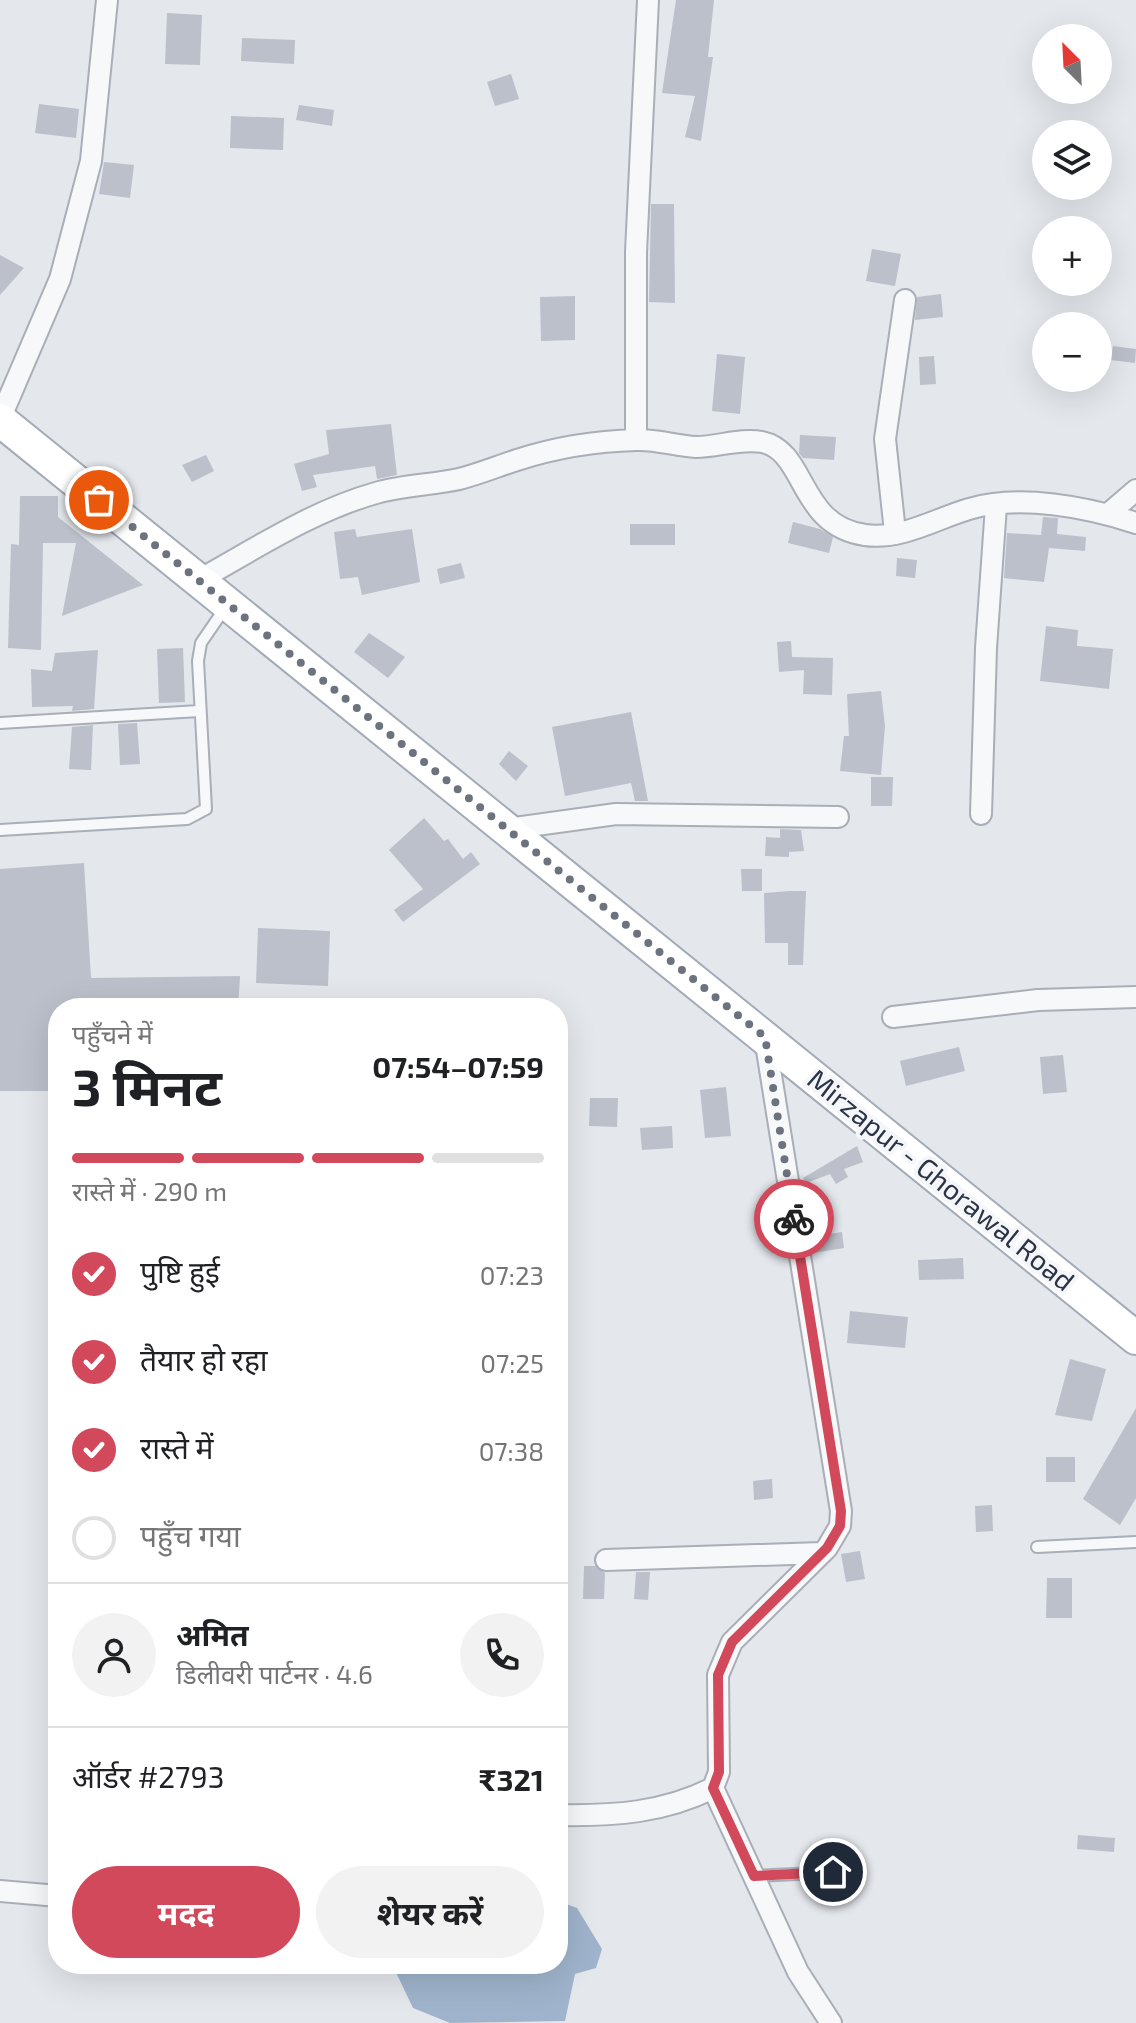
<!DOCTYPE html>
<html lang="hi">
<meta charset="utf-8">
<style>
:root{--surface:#fff;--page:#f2f2f2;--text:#202124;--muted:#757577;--line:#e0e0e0;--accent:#d1495b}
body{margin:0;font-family:"Exo 2","Noto Sans Devanagari",sans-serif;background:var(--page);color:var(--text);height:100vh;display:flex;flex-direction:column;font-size:30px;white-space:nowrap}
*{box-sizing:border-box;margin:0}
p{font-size:26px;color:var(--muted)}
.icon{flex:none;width:44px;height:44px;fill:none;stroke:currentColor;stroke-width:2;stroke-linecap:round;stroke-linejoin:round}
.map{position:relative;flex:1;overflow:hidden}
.side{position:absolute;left:48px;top:998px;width:520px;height:976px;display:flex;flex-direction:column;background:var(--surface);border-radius:32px;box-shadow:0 8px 32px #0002}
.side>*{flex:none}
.needle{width:52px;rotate:336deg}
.fabs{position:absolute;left:1032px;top:24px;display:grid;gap:16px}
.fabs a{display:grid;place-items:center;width:80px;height:80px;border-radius:50%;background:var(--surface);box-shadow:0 8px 32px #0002;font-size:40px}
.pin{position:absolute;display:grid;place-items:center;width:68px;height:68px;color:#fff;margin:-34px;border:4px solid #fff;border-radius:50%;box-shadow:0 2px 8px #0007}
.courier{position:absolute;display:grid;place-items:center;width:80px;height:80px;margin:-40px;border:6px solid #d1495b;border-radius:50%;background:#fff;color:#222;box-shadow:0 2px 10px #0007}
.overview em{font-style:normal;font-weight:700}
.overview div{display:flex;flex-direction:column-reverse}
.overview{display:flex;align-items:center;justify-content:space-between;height:136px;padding:0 24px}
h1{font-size:52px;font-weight:700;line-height:60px}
.bar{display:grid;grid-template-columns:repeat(4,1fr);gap:12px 8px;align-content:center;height:96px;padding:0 24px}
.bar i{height:10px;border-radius:6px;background:var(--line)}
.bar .selected{background:var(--accent)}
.bar p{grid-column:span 4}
.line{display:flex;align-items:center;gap:20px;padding:0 24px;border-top:2px solid var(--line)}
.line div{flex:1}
.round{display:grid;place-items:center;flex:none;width:84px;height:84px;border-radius:42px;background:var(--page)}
ol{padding:0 24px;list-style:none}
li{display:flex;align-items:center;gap:24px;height:88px}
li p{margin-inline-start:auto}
li .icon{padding:8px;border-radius:50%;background:var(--accent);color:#fff;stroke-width:4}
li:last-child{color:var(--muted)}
li i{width:44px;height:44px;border:4px solid var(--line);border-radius:50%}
.cta{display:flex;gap:16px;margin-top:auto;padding:16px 24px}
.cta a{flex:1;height:92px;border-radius:48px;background:var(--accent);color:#fff;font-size:32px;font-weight:700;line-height:92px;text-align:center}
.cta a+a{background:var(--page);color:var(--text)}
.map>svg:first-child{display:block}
.water{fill:#9fb4cc}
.building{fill:#bbc0ca}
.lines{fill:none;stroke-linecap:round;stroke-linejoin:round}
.lane-casing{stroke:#a9aeb7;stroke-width:14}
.street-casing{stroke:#a9aeb7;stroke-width:24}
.primary-casing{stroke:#a3abb8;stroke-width:36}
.lane{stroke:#f7f8fa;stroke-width:10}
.street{stroke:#f7f8fa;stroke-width:20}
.primary{stroke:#fff;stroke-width:32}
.done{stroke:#6c737f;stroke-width:8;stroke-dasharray:0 14.4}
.route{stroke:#d1495b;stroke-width:10}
.labels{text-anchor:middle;stroke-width:8;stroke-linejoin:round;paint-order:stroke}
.street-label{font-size:28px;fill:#2b3445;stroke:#f4f6f9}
</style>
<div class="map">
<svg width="1136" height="2023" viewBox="0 0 1136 2023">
<rect width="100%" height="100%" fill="#e4e7ec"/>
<path class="water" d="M558 1901 577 1908 602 1949 596 1968 575 1974 565 2021 450 2023 413 2008 392 1964H558Z"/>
<path class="building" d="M676 0H714L708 57H713L701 141 685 137 695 96 662 93Z
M167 13 202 15 200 65 165 64Z
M242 38 295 40 294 64 241 61Z
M511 74 519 99 495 106 487 82Z
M39 104 79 109 76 138 35 133Z
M299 105 334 110 332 126 296 120Z
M231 116 284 118 283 150 230 148Z
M104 162 134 165 130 198 99 194Z
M651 204H674L675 303 649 302Z
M872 249 901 254 895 286 866 281Z
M0 255 24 268 0 295Z
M941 294 943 317 915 320 917 297Z
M575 296V340L541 341 540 297Z
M1113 346 1136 349 1135 363 1111 360Z
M717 354 745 357 740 414 712 411Z
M934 356 936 384 920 385 919 357Z
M391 424 397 475 377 479 375 466 313 475 317 487 302 491 294 464 329 454 326 430Z
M800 435 836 437 834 460 803 458 799 453Z
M206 455 214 471 192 482 182 465Z
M20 496H58V517L143 585 62 616 76 543H43L41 650 8 648 11 544 19 545Z
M1043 517 1058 518 1057 534 1086 537 1085 551 1049 548 1044 582 1004 578 1007 533 1041 535Z
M793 522 820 529 833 537 829 553 788 543Z
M630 524H675V545H630Z
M355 529 357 537 412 529 420 582 362 595 358 577 340 579 334 532Z
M897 558 917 560 915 578 896 576Z
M461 563 465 578 440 584 437 569Z
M1046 626 1078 630 1077 646 1113 649 1109 689 1040 681Z
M369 633 405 657 388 678 354 652Z
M791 641 792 657 833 658 832 695 803 694 804 670 779 672 777 642Z
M183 648 185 702 159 703 157 649Z
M98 650 94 709 72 711 73 706 32 707 31 669 52 671 55 653Z
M881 691 885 726 881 775 840 771 844 736H849L847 694Z
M631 712 648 801H635L631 783 565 796 552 727Z
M137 723 140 764 120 765 118 724Z
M93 725 91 770 69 769 72 727Z
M509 751 528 766 516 781 499 764Z
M871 777H893L892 806H871Z
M424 818 444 841 448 839 463 859 471 852 480 864 403 922 394 910 423 889 389 850Z
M780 829 801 830 804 851 789 852V857L765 856 766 837 780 838Z
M84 863 91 978 240 976 238 1008H58V1091H0V869Z
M741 869H762V891H742Z
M790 891H806L803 965H788V943H765L764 893Z
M258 928 330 931 328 986 256 983Z
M959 1047 965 1071 906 1086 900 1061Z
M1063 1055 1067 1092 1043 1094 1040 1057Z
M726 1087 731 1136 705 1138 700 1090Z
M590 1098H618L617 1127 589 1126Z
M672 1126 673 1148 642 1150 640 1128Z
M857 1146 863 1162 844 1169 848 1177 836 1184 830 1174 806 1183 803 1178Z
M842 1232 844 1248 813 1253 810 1237Z
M963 1258 964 1279 919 1280 918 1260Z
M850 1311 908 1317 905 1348 847 1343Z
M1070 1359 1106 1369 1092 1421 1055 1415Z
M1136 1408V1498L1120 1525 1083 1499Z
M1046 1457H1075V1482H1046Z
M772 1479 773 1498 754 1500 753 1481Z
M992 1505 993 1531 976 1532 975 1506Z
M860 1551 865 1579 846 1582 841 1554Z
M584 1566H595L605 1573 604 1599H583Z
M636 1572H650L648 1600 634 1599Z
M1047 1578H1072V1618H1046Z
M1078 1835 1115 1838 1114 1852 1077 1849Z"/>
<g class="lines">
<g class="lane-casing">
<path id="lane" d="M0 723 199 711
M0 830 187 819 206 809 198 661 201 643 225 608
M1037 1547 1136 1542
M754 1876 859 1871"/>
</g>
<g class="street-casing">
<path id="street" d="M0 419 60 279 91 161 107 0
M636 440V252L648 0
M1108 514 1136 490
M895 532 885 439 905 300
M197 581C255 549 312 511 376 493 403 485 432 485 459 479 479 474 498 466 517 460 554 448 597 441 636 440 656 439 676 446 696 447 718 447 740 438 762 442 807 451 798 526 865 535 902 540 935 519 969 509 1020 494 1087 507 1136 523
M981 814 986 648 996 506
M507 829 616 814 838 817
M893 1017 1038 1000 1136 997
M606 1560 821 1553
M713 1788 798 1972 831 2023
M558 1815C614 1816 663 1813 713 1788L719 1772 718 1675 732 1642 827 1548 840 1526 841 1511 765 1038
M0 1891 58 1896"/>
</g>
<g class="primary-casing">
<path id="primary" d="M0 420 1136 1338"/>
</g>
<use href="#lane" class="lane"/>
<use href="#street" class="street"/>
<use href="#primary" class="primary"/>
</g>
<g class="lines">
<path class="done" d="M99 500 765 1037 794 1219"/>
<path class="route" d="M794 1219 841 1511 840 1526 827 1548 732 1642 718 1675 719 1772 713 1788 754 1876 833 1872"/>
</g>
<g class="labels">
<g class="street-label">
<text transform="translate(941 1180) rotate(39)" y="10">Mirzapur - Ghorawal Road</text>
</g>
</g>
</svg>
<div class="fabs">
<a><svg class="needle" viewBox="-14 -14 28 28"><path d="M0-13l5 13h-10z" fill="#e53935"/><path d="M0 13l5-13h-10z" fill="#757577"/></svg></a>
<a><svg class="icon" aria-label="layers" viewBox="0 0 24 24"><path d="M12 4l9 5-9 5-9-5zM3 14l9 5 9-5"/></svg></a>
<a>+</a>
<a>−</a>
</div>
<div class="pin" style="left:99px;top:500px;background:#ea580c"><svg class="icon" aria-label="bag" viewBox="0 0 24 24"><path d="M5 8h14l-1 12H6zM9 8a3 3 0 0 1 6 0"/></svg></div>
<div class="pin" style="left:833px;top:1872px;background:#1f2937"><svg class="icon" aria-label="home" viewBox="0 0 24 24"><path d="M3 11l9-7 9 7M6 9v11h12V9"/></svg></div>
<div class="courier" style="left:794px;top:1219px"><svg class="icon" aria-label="bike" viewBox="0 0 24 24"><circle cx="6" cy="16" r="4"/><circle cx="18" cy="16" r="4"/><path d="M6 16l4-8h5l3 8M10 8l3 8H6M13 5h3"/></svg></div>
<section class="side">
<div class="overview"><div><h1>3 मिनट</h1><p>पहुँचने में</p></div><em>07:54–07:59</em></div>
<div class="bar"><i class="selected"></i><i class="selected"></i><i class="selected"></i><i></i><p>रास्ते में · 290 m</p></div>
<ol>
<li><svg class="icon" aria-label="check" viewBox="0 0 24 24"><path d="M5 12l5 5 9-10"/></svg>पुष्टि हुई<p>07:23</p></li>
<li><svg class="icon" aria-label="check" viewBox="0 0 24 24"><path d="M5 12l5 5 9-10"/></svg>तैयार हो रहा<p>07:25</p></li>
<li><svg class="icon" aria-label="check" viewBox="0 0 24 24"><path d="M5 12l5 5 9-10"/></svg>रास्ते में<p>07:38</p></li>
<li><i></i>पहुँच गया</li>
</ol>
<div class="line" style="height:144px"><a class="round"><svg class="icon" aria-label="person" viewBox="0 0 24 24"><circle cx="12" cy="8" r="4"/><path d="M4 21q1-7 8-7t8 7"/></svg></a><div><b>अमित</b><p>डिलीवरी पार्टनर · 4.6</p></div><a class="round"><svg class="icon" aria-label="phone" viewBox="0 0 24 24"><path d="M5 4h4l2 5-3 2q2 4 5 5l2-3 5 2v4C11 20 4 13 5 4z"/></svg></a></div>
<div class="line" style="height:104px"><div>ऑर्डर #2793</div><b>₹321</b></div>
<div class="cta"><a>मदद</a><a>शेयर करें</a></div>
</section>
</div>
